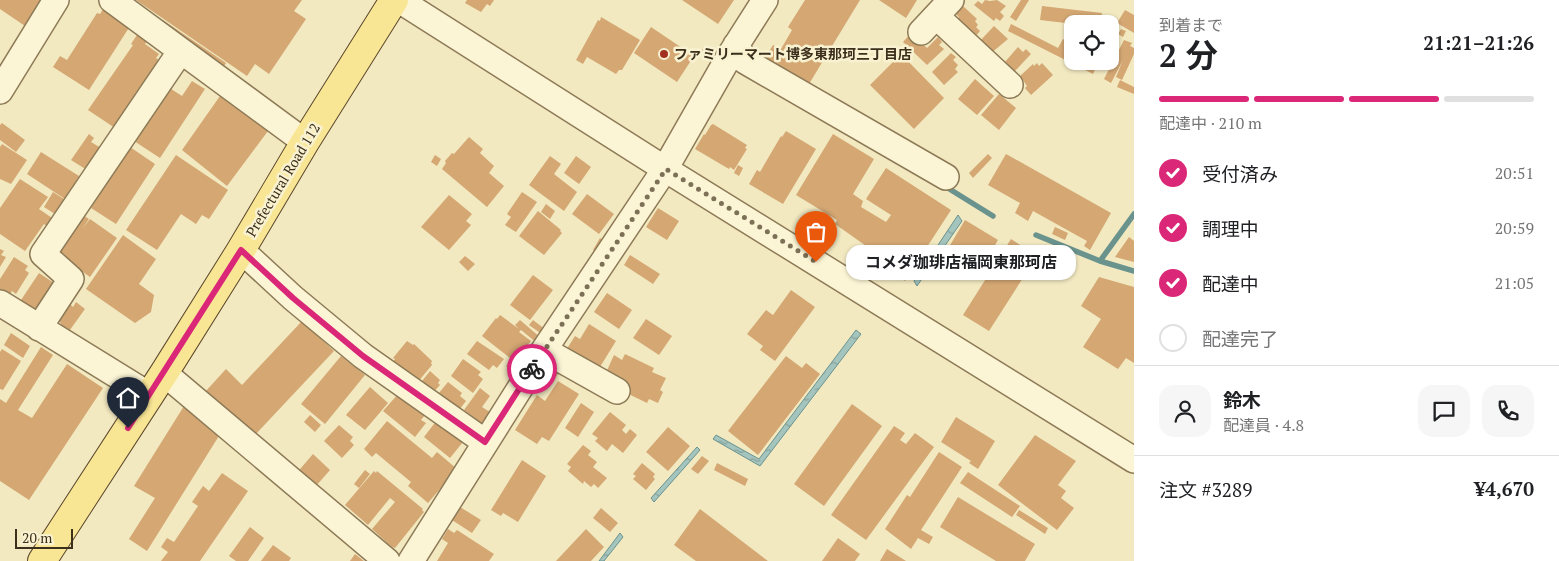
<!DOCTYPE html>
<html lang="ja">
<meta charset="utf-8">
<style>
:root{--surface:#fff;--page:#f6f6f6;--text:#202124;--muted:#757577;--line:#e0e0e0;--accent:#db2777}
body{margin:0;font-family:"PT Serif","Noto Sans JP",serif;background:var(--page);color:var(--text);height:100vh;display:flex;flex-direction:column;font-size:19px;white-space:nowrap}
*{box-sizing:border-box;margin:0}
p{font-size:16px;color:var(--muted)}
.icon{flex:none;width:28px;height:28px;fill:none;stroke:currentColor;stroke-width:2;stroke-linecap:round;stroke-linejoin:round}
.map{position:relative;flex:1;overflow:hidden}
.drawer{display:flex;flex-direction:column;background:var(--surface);width:425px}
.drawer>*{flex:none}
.controls{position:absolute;left:1064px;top:15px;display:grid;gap:10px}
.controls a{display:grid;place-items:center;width:55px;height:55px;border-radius:10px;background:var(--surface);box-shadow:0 1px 4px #0004;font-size:25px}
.scale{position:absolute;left:15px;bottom:12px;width:58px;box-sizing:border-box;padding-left:5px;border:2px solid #3c2f1c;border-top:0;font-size:14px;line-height:18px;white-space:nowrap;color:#3c2f1c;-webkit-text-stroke:4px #f9f2d1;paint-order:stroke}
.pin{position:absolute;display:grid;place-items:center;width:42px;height:42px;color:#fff;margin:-51px -21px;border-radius:50% 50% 50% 0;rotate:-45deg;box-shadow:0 0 5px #0007}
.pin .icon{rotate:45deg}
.courier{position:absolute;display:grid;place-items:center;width:50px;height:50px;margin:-25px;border:4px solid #db2777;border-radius:50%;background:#fff;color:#222;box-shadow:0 1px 6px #0007}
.bubble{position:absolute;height:35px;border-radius:15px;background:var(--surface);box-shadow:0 1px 4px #0004;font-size:16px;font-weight:700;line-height:35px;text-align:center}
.head em{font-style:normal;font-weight:700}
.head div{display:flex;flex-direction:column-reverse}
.head{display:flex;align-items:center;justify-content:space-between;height:85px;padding:0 25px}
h1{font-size:32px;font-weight:700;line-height:38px}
.bar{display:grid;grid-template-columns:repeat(4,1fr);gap:8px 5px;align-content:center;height:60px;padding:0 25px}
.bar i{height:6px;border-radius:4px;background:var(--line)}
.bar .active{background:var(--accent)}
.bar p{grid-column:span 4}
.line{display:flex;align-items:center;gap:12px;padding:0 25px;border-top:1px solid var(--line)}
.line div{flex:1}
.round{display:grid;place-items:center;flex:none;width:52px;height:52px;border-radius:15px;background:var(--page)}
ol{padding:0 25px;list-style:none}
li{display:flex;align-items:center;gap:15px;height:55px}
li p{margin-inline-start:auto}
li .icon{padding:5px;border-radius:50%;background:var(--accent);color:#fff;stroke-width:4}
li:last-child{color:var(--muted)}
li i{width:28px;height:28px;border:2px solid var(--line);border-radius:50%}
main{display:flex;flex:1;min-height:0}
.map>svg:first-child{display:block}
.water{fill:url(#water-ripples);stroke:#6a938e}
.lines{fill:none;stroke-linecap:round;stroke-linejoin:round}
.stream{stroke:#6a938e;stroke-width:5.5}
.building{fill:#d4a773}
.minor-casing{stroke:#8d7a57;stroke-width:28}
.major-casing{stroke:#5b472b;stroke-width:30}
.minor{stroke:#fcf5d5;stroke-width:25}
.major{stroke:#f9e695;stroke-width:28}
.done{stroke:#7c7056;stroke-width:5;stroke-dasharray:0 9}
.route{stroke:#db2777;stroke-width:6}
.poi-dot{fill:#a23021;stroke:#f9f2d1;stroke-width:2}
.labels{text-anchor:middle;stroke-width:5;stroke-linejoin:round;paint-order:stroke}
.poi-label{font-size:14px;font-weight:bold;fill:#3c2f1c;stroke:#f9f2d1;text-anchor:start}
.street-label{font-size:14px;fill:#3c2f1c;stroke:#f9f2d1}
</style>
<main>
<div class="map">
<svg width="1134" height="561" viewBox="0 0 1134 561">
<defs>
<pattern id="water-ripples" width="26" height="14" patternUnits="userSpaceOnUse" patternTransform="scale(1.25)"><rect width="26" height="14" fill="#a4c4be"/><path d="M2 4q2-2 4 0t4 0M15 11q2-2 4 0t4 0" fill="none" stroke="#87a09a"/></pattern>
</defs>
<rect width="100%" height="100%" fill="#f2e9c1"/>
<path class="water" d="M958 215 962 221 917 286 914 281Z
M856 330 861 334 760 466 713 439 716 435 759 459Z
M697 447 700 450 654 502 651 498Z
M620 533 623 537 604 561H599Z"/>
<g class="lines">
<path class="stream" d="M943 185 993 216
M1036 235 1100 261 1134 271
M1100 261 1134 214"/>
</g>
<path class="building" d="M0 0H44L25 26 0 9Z
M136 0H302L294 11 306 19 269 74 255 64 247 76Z
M467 0H494L490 6 487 4 481 12 465 3Z
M682 0H734L718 24Z
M805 0H860L809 84 765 58 773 45 781 49 792 30 788 27Z
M879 0H917L906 18Z
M985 0 990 1 997 0 1006 6 1000 12 1004 16 1000 21 996 18 994 21 974 5 978 1 982 4Z
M1021 0H1029L1016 21 1010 17Z
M105 6 132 23 89 90 53 67 60 56 67 60 97 13 100 14Z
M963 6 977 19 975 21 978 25 976 27 980 31 974 38 955 22 959 17 956 14Z
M1042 6 1102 13 1100 24H1074L1040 20Z
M1125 10 1134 15V33L1117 23Z
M601 17 640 40 622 70H619L616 74 587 57 583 64 576 60 598 20 600 21Z
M163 20 226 63 222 69 159 25Z
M1011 24 1058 48 1063 39 1072 44V61H1099L1093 74 1008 31Z
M994 26 1008 39 990 54 978 43Z
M651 27 694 56 677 82 634 53Z
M1121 29 1126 31 1123 37 1118 34Z
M139 32 149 38 145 44 159 54 156 58 160 61 115 128 88 110 133 45 131 44Z
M911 33 927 48 938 37 942 42 939 45 944 49 927 65 903 42Z
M1124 40 1132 43 1130 46 1134 48V54L1122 80 1116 77 1123 60 1111 83 1104 79Z
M1018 47 1023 52 1026 49 1031 54 1014 72 1004 63Z
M702 49 714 58 712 60 701 51Z
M951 53 956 57 953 60 958 65 955 69 958 72 944 85 932 72Z
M901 54 944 98 914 129 870 85Z
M1037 63 1039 66 1042 63 1053 75 1031 95 1025 88 1027 86 1020 76 1033 64 1034 66Z
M975 79 994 96 977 115 958 99Z
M1120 80 1134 87V94L1117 87Z
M192 81 205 89 160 158 134 141 168 87 182 96Z
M999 94 1016 108 999 130 981 115Z
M220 96 268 131 227 186 182 150Z
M2 123 25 140 16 152 0 140V125Z
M713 124 747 145 745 148 747 149 734 170 730 167 729 169 695 149 704 134 705 135 711 125Z
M786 131 816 149 783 204 749 184 757 170 760 172 781 136 782 137Z
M89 134 94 138 91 142 101 148 87 170 71 160Z
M833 134 874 159 853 194 863 201 861 207 886 222 891 215 866 199 886 168 951 210 905 281 865 255 869 248 835 224 837 220 796 195Z
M469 137 483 149 480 153 494 166 489 173 504 186 487 207 442 169 446 163 445 161 452 153 454 154Z
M2 144 27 160 11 184 0 179V147Z
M130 147 155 164 116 224 91 208Z
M41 152 79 176 65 199 27 174Z
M988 154 992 158 973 178 969 173Z
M1006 154 1111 213 1090 250 1084 246 1087 241 1033 211 1028 221 1015 213 1020 203 988 185Z
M176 155 228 190 209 219 202 215 196 224 181 214 157 250 126 230Z
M435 155 441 159 437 166 431 162Z
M550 156 561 164 554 174 577 192 564 211 529 185Z
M576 156 591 167 579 184 564 173Z
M738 165 743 168 739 176 734 173Z
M20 179 48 197 39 209 55 220 49 228 44 224 25 251 0 234V208Z
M53 192 67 201 58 216 44 207Z
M522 192 537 202 516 232 505 225 511 217 507 214Z
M587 194 614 214 599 234 572 214Z
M449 195 472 214 466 221 471 225 449 250 421 227Z
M546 204 555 211 550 219 541 212Z
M658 208 679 221 667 240 646 227Z
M538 211 561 230 560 231 562 233 544 255 519 236Z
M83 215 89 219 82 229 90 219 117 238 90 277 63 258 65 255 59 251Z
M965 220 998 240 979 272 946 252Z
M1055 227 1068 233 1065 240 1052 234Z
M123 235 156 259 139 284 154 295 151 312 135 323 86 289Z
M1129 237 1134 241V262L1115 257Z
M600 238 605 241 598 253 593 250Z
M1011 239 1037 256 989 331 963 315Z
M0 249 4 251 1 255 6 257 0 267Z
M630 255 660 274 653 284 624 265Z
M465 256 475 264 468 271 459 262Z
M14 257 28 266 25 270 29 273 16 294 12 291 7 299 0 294V279Z
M39 273 54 283 40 310 37 308 32 315 17 306Z
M533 275 553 290 530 320 510 305Z
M1099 277 1134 287V363L1126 358 1118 369 1083 347 1101 319 1081 306Z
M791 290 815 307 775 361 760 350 763 346 747 334 766 310 773 315Z
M607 293 632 310 619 329 594 312Z
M76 302 85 309 67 334 58 328 61 323 58 321 70 304 73 307Z
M500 315 519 329 515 325 520 320 541 338 537 343 521 330 519 332 531 341 514 361 482 336 496 318 497 319Z
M646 319 672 336 659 355 633 338Z
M533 320 546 330 543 335 529 325Z
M302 321 334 351 253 437 205 392 226 369 242 385Z
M589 324 616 341 595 375 563 355 575 336 580 339Z
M11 333 30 346 23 358 4 345Z
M407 341 413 345 414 344 432 361 431 363 432 365 417 383 392 363 395 359 393 358Z
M477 341 504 359 497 368 493 365 489 370 467 354Z
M41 347 53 355 18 410 32 418 67 364 103 388 29 500 0 481V399L6 403Z
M2 349 21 361 3 390 0 389V352Z
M625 354 654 368 652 372 666 378 660 390 663 392 658 403 649 399 647 403 610 385 604 377 614 355 622 360Z
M341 356 365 375 325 424 301 404Z
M786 356 802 368 806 363 820 374 758 455 728 431Z
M463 359 481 372 478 375 483 379 473 393 451 376Z
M509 363 518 371 515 374 506 366Z
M552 366 560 371 555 378 547 373Z
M430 371 440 380 438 383 440 385 430 396 418 386Z
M558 381 579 394 549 441 542 437 537 444 515 430 537 395 545 401Z
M448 382 462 393 460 396 466 401 456 414 434 399Z
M370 387 388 403 365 430 346 415Z
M480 388 490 396 482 407 493 414 484 425 464 410Z
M399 393 425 415 421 420 426 423 415 437 383 411Z
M581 403 594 412 578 437 565 428Z
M852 404 882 426 824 506 794 484Z
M184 406 222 431 147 551 129 539 155 498 134 486Z
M610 412 626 425 622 430 626 434 630 429 637 435 623 453 612 444 607 451 595 441 598 438 592 434Z
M310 415 321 425 315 432 304 422Z
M956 417 995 441 978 469 969 463 971 461 941 442Z
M437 420 463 442 450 458 424 437Z
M387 421 432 458 437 452 457 469 428 503 408 486 411 482 376 453 372 457 364 449Z
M339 425 353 437 350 441 354 445 342 458 324 441Z
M894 426 905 433 900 440 906 444 915 433 934 447 866 540 831 515Z
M668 427 690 446 668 471 646 452Z
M1035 435 1076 461 1058 485 1066 491 1061 498 1074 508 1057 530 998 485Z
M583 445 591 451 588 455 597 462 593 467 607 478 598 488 594 484 591 487 584 481 583 484 568 471 571 467 567 464Z
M939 452 962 467 921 530 933 537 929 544 918 538 911 549 885 529 907 495 910 497Z
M313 454 330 470 316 486 295 475Z
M702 456 709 461 698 474 691 469Z
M522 460 546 476 518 522 503 513 501 516 491 510Z
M642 463 655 474 653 477 655 479 646 490 633 479 636 476 633 474Z
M717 463 748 479 745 486 714 470Z
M365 470 370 474 359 488 354 484Z
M374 471 376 473 377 471 423 509 422 510 424 512 395 548 392 547 372 529 395 502 390 498 368 525 345 505Z
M968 472 1020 506 1012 517 960 483Z
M222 473 248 491 200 561H161L168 552 161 547 167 538 174 542 198 506 192 502 203 486 209 491Z
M958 497 1035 544 1025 561H996L940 527Z
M460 507 481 520 472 533 452 520Z
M601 508 618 523 610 532 593 518Z
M700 509 768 561H696L674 545Z
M1019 510 1048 528 1045 534 1016 515Z
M250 527 264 538 248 561H236L229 556Z
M448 529 454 533 457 530 494 554 489 561H437L448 543 442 539Z
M586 529 604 547 591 561H556Z
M838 538 860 554 855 561H822Z
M273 545 291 558 289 561H261Z
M887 549 906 561H880Z
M355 554 364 561H350Z"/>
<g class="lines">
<g class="minor-casing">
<path id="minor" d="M112 0 305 142
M399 0 665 169 1134 460
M936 16 1010 85
M921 32 951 0
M736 45 745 61 946 177
M0 91 56 0
M241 250 293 298 363 356 485 442
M0 303 149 395
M39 328 71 279 43 254 180 52
M544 350 617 391
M164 373 387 561
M411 561 544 350 665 169 730 55 765 0"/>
</g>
<g class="major-casing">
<path id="major" d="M42 561 164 373 241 250 305 142 394 0"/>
</g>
<use href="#minor" class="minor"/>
<use href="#major" class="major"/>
</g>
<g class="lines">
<path class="done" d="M532 369 666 169 816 262"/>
<path class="route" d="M128 428 241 250 293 298 363 356 485 442 532 369"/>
</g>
<circle class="poi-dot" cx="664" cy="54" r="5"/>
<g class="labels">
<g class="poi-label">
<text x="674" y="59">ファミリーマート博多東那珂三丁目店</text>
</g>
<g class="street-label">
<text transform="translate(283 180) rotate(-59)" y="5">Prefectural Road 112</text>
</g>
</g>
</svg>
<div class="controls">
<a><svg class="icon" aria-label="locate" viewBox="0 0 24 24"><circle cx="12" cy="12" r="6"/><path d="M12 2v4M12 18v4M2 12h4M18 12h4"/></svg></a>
</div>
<div class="scale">20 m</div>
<div class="pin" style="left:816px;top:262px;background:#ea580c"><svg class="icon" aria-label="bag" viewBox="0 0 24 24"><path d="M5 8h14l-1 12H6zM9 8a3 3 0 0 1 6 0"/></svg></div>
<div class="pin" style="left:128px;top:428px;background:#1f2937"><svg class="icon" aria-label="home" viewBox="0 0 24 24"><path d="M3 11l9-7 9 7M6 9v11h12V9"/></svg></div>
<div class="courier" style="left:532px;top:369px"><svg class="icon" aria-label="bike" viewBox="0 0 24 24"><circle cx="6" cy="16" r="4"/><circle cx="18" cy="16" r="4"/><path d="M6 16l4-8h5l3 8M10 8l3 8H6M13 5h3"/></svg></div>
<div class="bubble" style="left:846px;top:245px;width:230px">コメダ珈琲店福岡東那珂店</div>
</div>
<section class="drawer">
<div class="head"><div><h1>2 分</h1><p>到着まで</p></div><em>21:21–21:26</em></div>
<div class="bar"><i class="active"></i><i class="active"></i><i class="active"></i><i></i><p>配達中 · 210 m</p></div>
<ol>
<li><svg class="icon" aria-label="check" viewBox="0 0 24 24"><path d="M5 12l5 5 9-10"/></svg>受付済み<p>20:51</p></li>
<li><svg class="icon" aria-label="check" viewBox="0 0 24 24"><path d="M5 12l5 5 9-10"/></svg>調理中<p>20:59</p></li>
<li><svg class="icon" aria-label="check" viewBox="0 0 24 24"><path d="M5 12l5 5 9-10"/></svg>配達中<p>21:05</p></li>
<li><i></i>配達完了</li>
</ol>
<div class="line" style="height:90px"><a class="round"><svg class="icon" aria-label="person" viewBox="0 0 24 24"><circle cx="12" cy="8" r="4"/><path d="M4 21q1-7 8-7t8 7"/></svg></a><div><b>鈴木</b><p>配達員 · 4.8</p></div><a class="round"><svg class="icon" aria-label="chat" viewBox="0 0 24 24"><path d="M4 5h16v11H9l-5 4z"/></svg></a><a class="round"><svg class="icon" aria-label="phone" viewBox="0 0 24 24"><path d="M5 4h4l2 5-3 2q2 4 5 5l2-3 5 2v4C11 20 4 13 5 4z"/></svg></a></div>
<div class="line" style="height:65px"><div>注文 #3289</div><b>¥4,670</b></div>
</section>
</main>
